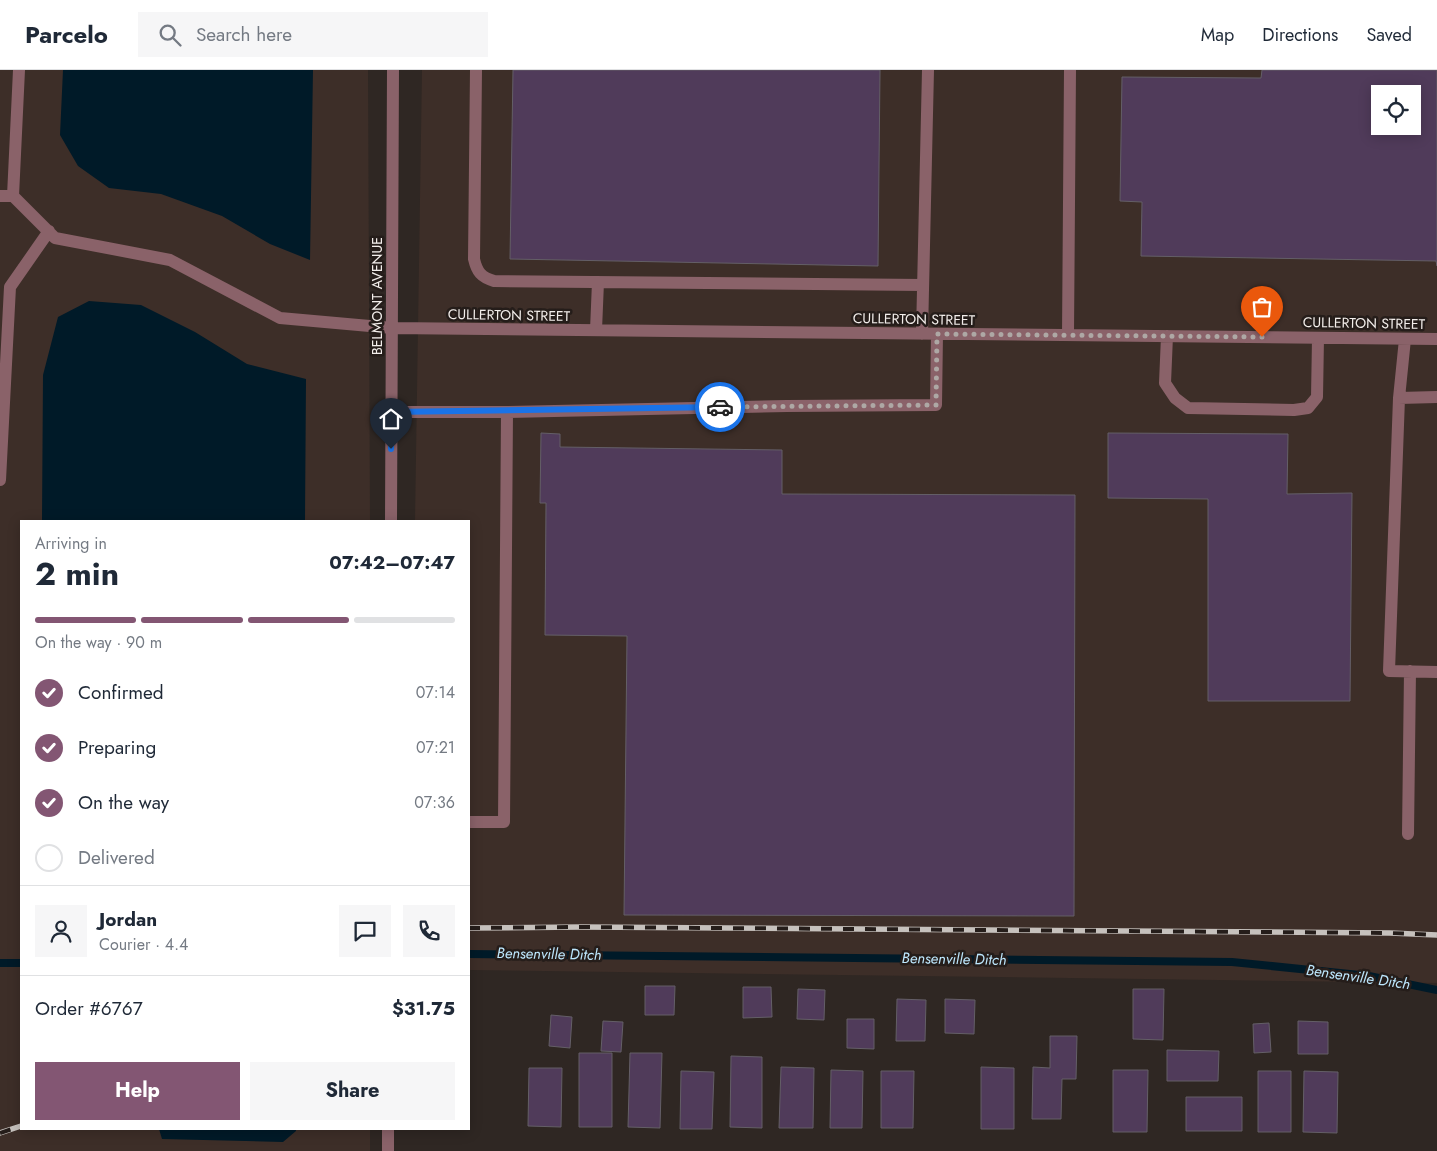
<!DOCTYPE html>
<meta charset="utf-8">
<style>
:root{--surface:#fff;--page:#f6f6f7;--text:#1f2937;--muted:#747a83;--line:#e0e1e3;--accent:#835673}
body{margin:0;font-family:Jost,sans-serif;background:var(--page);color:var(--text);height:100vh;display:flex;flex-direction:column;font-size:19px;white-space:nowrap}
*{box-sizing:border-box;margin:0}
p{font-size:16px;color:var(--muted)}
.icon{flex:none;width:28px;height:28px;fill:none;stroke:currentColor;stroke-width:2;stroke-linecap:round;stroke-linejoin:round}
.map{position:relative;flex:1;overflow:hidden}
.drawer{position:absolute;left:20px;top:450px;width:450px;height:610px;display:flex;flex-direction:column;background:var(--surface);border-radius:0px;box-shadow:0 2px 12px #0003}
.drawer>*{flex:none}
.fabs{position:absolute;left:1371px;top:15px;display:grid;gap:10px}
.fabs a{display:grid;place-items:center;width:50px;height:50px;border-radius:0px;background:var(--surface);box-shadow:0 2px 12px #0003;font-size:25px}
.pin{position:absolute;display:grid;place-items:center;width:42px;height:42px;color:#fff;margin:-51px -21px;border-radius:50% 50% 50% 0;rotate:-45deg;box-shadow:0 0 5px #0007}
.pin .icon{rotate:45deg}
.courier{position:absolute;display:grid;place-items:center;width:50px;height:50px;margin:-25px;border:4px solid #1a73e8;border-radius:50%;background:#fff;color:#222;box-shadow:0 1px 6px #0007}
.summary em{font-style:normal;font-weight:700}
.summary div{display:flex;flex-direction:column-reverse}
.summary{display:flex;align-items:center;justify-content:space-between;height:85px;padding:0 15px}
h1{font-size:32px;font-weight:700;line-height:38px}
.bar{display:grid;grid-template-columns:repeat(4,1fr);gap:8px 5px;align-content:center;height:60px;padding:0 15px}
.bar i{height:6px;border-radius:4px;background:var(--line)}
.bar .current{background:var(--accent)}
.bar p{grid-column:span 4}
.line{display:flex;align-items:center;gap:12px;padding:0 15px;border-top:1px solid var(--line)}
.line div{flex:1}
.round{display:grid;place-items:center;flex:none;width:52px;height:52px;border-radius:0px;background:var(--page)}
ol{padding:0 15px;list-style:none}
li{display:flex;align-items:center;gap:15px;height:55px}
li p{margin-inline-start:auto}
li .icon{padding:5px;border-radius:50%;background:var(--accent);color:#fff;stroke-width:4}
li:last-child{color:var(--muted)}
li i{width:28px;height:28px;border:2px solid var(--line);border-radius:50%}
.cta{display:flex;gap:10px;margin-top:auto;padding:10px 15px}
.cta a{flex:1;height:58px;border-radius:0px;background:var(--accent);color:#fff;font-size:20px;font-weight:700;line-height:58px;text-align:center}
.cta a+a{background:var(--page);color:var(--text)}
header{display:flex;align-items:center;gap:30px;box-sizing:border-box;height:70px;padding:0 25px;background:var(--surface);border-bottom:1px solid var(--line)}
header strong{font-size:24px}
nav{display:flex;gap:28px;margin-inline-start:auto;font-size:18px}
.search{width:350px;height:45px;background:var(--page);display:flex;align-items:center;gap:12px;box-sizing:border-box;padding:0 18px;border-radius:0px;color:var(--muted);font-size:19px}
.map>svg:first-child{display:block}
.built{fill:#3d2e28;fill-rule:evenodd}
.water{fill:#001a28}
.lines{fill:none;stroke-linecap:round;stroke-linejoin:round}
.stream{stroke:#001a28;stroke-width:8}
.building{fill:#503b5a;stroke:#645f67;fill-rule:evenodd}
.minor{stroke:#8a6269;stroke-width:12}
.rail-casing{stroke:#c6c1bd;stroke-width:5.5}
.rail{stroke:#251d1a;stroke-width:4;stroke-dasharray:11;stroke-linecap:butt}
.done{stroke:#aea8a5;stroke-width:5;stroke-dasharray:0 9}
.route{stroke:#1a73e8;stroke-width:6}
.labels{text-anchor:middle;stroke-width:5;stroke-linejoin:round;paint-order:stroke}
.street-label{font-size:14px;fill:#f3eeeb;stroke:#251d1a}
.water-label{font-size:15px;font-style:italic;fill:#bde7fd;stroke:#251d1a}
</style>
<header>
<strong>Parcelo</strong>
<div class="search"><svg class="icon" aria-label="search" viewBox="0 0 24 24"><circle cx="10" cy="10" r="6"/><path d="M15 15l6 6"/></svg>Search here</div>
<nav><a>Map</a><a>Directions</a><a>Saved</a></nav>
</header>
<div class="map">
<svg width="1437" height="1081" viewBox="0 0 1437 1081">
<rect width="100%" height="100%" fill="#2f2723"/>
<path class="built" d="M0 0H368L370 451H21V1059H370V1081H0Z
M422 0H1437V913L469 900V451H415ZM1380 24H1412V56H1380Z"/>
<path class="water" d="M63 0H313L310 190 270 174 222 146 161 124 109 118 78 96 60 65Z
M89 231 141 235 195 262 247 294 306 309 305 451H42L43 305 58 247Z
M159 1059H296V1061L283 1072 162 1069Z"/>
<g class="lines">
<path class="stream" d="M469 884 1232 892 1369 906 1437 920
M0 893H21"/>
</g>
<path class="building" d="M513 0H880L878 196 510 189Z
M1262 0H1437V196L1436 191 1141 186 1142 132 1120 131 1122 7 1261 8ZM1380 24H1412V56H1380Z
M541 363 560 364V377L782 380V424L1075 425 1074 846 624 845 627 566 545 565 546 433H540Z
M1108 363 1288 364 1287 424 1352 423 1350 631H1208V429L1108 428Z
M645 916H675L674 945H645Z
M743 917H771L772 947 743 948Z
M798 919 825 920 824 950 797 949Z
M1133 919H1164L1163 970 1133 969Z
M897 929 926 930 925 971H896Z
M945 929 975 930 974 964 945 963Z
M551 945 572 947 570 978 549 976Z
M847 949H874V979L847 978Z
M603 951 623 952 621 982 601 981Z
M1298 951 1328 952V984H1298Z
M1269 953 1271 982 1254 983 1253 954Z
M1050 966H1077L1076 1009H1062L1061 1049H1032L1033 997 1050 998Z
M1167 980 1219 981 1218 1011H1167Z
M579 983H612V1057H579Z
M630 983H662L660 1058 628 1057Z
M731 986 762 987V1058L730 1057Z
M781 997 814 998 813 1058H779Z
M981 997 1014 998V1059H981Z
M529 998H562L561 1057 528 1056Z
M831 1000 863 1001 862 1058H830Z
M1113 1000H1148L1147 1062H1113Z
M681 1001 714 1002 712 1059H680Z
M881 1001H914L913 1058H881Z
M1258 1001H1291V1062H1258Z
M1304 1001 1338 1002 1337 1063 1303 1062Z
M1186 1027H1242V1061H1186Z"/>
<g class="lines">
<path class="minor" d="M476 0 474 189C477 202 481 207 494 211L923 215
M0 126H13L19 0
M13 126 55 168 170 190 280 248 392 258 1437 269
M596 260 598 212
M922 264 928 0
M1068 265 1070 0
M1167 266 1165 313 1175 328 1188 338 1294 340 1308 338 1317 327 1318 268
M1437 327 1399 328 1389 601 1437 602
M1399 328 1405 269
M391 342H507L504 752H469
M507 342 787 336 936 335 937 264
M0 410 10 217 49 161
M391 451 393 0
M1408 764 1410 601
M388 1081V1059"/>
<g class="rail-casing">
<path id="rail" d="M469 858 581 857 1390 863 1437 865
M0 1063 21 1056"/>
</g>
<use href="#rail" class="rail"/>
</g>
<g class="lines">
<path class="done" d="M720 337 936 335 937 264 1262 267"/>
<path class="route" d="M391 379V342L720 337"/>
</g>
<g class="labels">
<g class="street-label">
<text transform="translate(377 226) rotate(-90)" y="5">BELMONT AVENUE</text>
<text transform="translate(509 245) rotate(1)" y="5">CULLERTON STREET</text>
<text transform="translate(914 249) rotate(1)" y="5">CULLERTON STREET</text>
<text transform="translate(1364 253) rotate(1)" y="5">CULLERTON STREET</text>
</g>
<g class="water-label">
<text transform="translate(549 884) rotate(1)" y="5">Bensenville Ditch</text>
<text transform="translate(954 889) rotate(1)" y="5">Bensenville Ditch</text>
<text transform="translate(1358 907) rotate(8)" y="5">Bensenville Ditch</text>
</g>
</g>
</svg>
<div class="fabs">
<a><svg class="icon" aria-label="locate" viewBox="0 0 24 24"><circle cx="12" cy="12" r="6"/><path d="M12 2v4M12 18v4M2 12h4M18 12h4"/></svg></a>
</div>
<div class="pin" style="left:1262px;top:267px;background:#ea580c"><svg class="icon" aria-label="bag" viewBox="0 0 24 24"><path d="M5 8h14l-1 12H6zM9 8a3 3 0 0 1 6 0"/></svg></div>
<div class="pin" style="left:391px;top:379px;background:#1f2937"><svg class="icon" aria-label="home" viewBox="0 0 24 24"><path d="M3 11l9-7 9 7M6 9v11h12V9"/></svg></div>
<div class="courier" style="left:720px;top:337px"><svg class="icon" aria-label="car" viewBox="0 0 24 24"><path d="M5 17H2v-5l4-1 3-4h7l3 4 3 1v5h-3M9 17h6M6 11h13"/><circle cx="7" cy="17" r="2"/><circle cx="17" cy="17" r="2"/></svg></div>
<section class="drawer">
<div class="summary"><div><h1>2 min</h1><p>Arriving in</p></div><em>07:42–07:47</em></div>
<div class="bar"><i class="current"></i><i class="current"></i><i class="current"></i><i></i><p>On the way · 90 m</p></div>
<ol>
<li><svg class="icon" aria-label="check" viewBox="0 0 24 24"><path d="M5 12l5 5 9-10"/></svg>Confirmed<p>07:14</p></li>
<li><svg class="icon" aria-label="check" viewBox="0 0 24 24"><path d="M5 12l5 5 9-10"/></svg>Preparing<p>07:21</p></li>
<li><svg class="icon" aria-label="check" viewBox="0 0 24 24"><path d="M5 12l5 5 9-10"/></svg>On the way<p>07:36</p></li>
<li><i></i>Delivered</li>
</ol>
<div class="line" style="height:90px"><a class="round"><svg class="icon" aria-label="person" viewBox="0 0 24 24"><circle cx="12" cy="8" r="4"/><path d="M4 21q1-7 8-7t8 7"/></svg></a><div><b>Jordan</b><p>Courier · 4.4</p></div><a class="round"><svg class="icon" aria-label="chat" viewBox="0 0 24 24"><path d="M4 5h16v11H9l-5 4z"/></svg></a><a class="round"><svg class="icon" aria-label="phone" viewBox="0 0 24 24"><path d="M5 4h4l2 5-3 2q2 4 5 5l2-3 5 2v4C11 20 4 13 5 4z"/></svg></a></div>
<div class="line" style="height:65px"><div>Order #6767</div><b>$31.75</b></div>
<div class="cta"><a>Help</a><a>Share</a></div>
</section>
</div>
